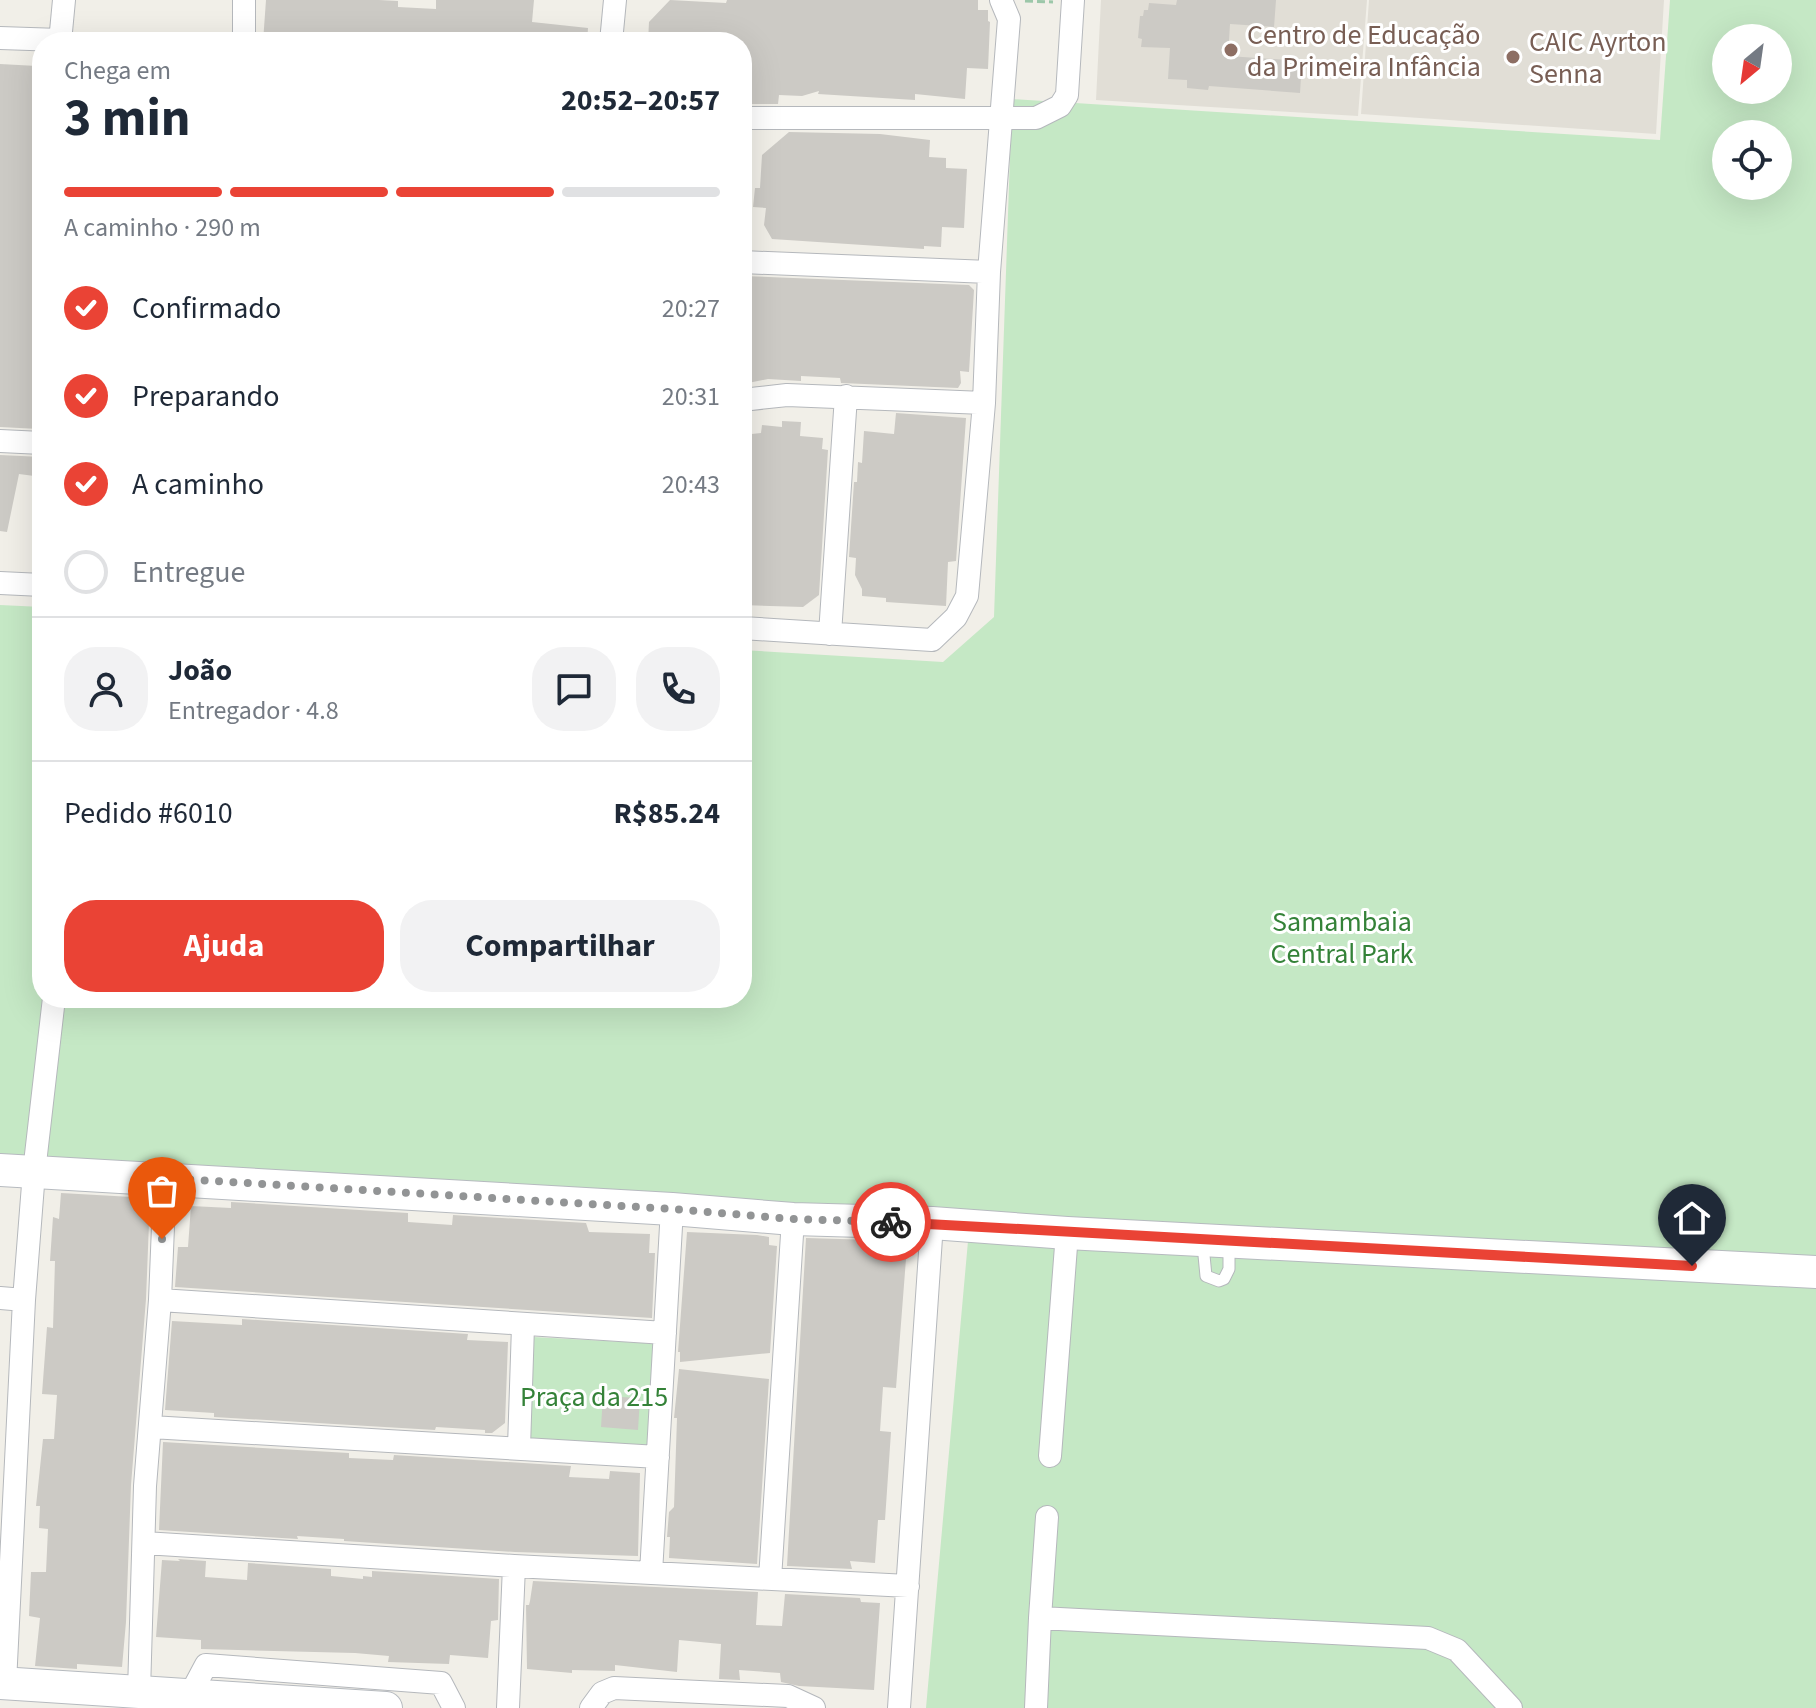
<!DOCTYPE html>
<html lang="pt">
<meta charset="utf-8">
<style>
:root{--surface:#fff;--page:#f2f2f3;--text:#1f2937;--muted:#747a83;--line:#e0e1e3;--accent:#ea4335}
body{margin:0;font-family:"Source Sans 3",sans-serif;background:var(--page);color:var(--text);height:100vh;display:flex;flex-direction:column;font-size:30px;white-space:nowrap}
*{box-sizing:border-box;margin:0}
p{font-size:26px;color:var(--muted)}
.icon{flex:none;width:44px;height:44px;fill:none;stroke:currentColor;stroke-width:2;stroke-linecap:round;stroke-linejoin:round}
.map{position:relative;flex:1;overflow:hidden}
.sheet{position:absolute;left:32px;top:32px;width:720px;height:976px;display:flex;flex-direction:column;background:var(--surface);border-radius:32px;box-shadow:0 8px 32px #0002}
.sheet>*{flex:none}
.needle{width:52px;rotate:209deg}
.tools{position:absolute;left:1712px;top:24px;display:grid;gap:16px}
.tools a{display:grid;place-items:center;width:80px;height:80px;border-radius:50%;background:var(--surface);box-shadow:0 8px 32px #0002;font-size:40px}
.pin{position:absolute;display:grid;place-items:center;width:68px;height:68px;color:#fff;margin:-82px -34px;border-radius:50% 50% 50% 0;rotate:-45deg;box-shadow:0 0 8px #0007}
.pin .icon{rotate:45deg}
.courier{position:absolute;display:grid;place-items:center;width:80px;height:80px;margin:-40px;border:6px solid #ea4335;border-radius:50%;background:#fff;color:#222;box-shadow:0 2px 10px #0007}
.summary em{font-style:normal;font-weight:700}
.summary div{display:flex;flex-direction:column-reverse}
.summary{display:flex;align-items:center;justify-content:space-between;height:136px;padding:0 32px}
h1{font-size:52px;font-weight:700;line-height:60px}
.bar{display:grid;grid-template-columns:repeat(4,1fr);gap:12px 8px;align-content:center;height:96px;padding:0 32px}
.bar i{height:10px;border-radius:6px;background:var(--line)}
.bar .active{background:var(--accent)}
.bar p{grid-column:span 4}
.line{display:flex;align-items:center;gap:20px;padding:0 32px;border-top:2px solid var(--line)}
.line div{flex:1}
.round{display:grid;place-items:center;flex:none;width:84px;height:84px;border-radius:32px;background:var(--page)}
ol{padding:0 32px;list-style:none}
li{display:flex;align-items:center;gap:24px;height:88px}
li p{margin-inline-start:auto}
li .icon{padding:8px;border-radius:50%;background:var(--accent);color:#fff;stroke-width:4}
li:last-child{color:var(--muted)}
li i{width:44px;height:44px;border:4px solid var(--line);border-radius:50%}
.primary-button{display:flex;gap:16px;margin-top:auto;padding:16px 32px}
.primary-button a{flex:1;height:92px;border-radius:32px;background:var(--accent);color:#fff;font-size:32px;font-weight:700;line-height:92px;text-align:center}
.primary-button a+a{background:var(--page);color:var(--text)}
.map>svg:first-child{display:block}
.education{fill:#e1ded6}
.green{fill:#c5e8c5;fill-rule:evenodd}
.building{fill:#cccac5}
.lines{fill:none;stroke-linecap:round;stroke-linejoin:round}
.lane-casing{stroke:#b5b8bc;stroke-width:13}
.street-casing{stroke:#b5b8bc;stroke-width:24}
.secondary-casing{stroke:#b6babf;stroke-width:34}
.path{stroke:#9cc7a9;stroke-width:3;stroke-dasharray:8 4;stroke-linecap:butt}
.lane{stroke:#fff;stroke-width:11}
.street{stroke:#fff;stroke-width:22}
.secondary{stroke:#fff;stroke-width:32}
.done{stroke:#929495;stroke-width:8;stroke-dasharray:0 14.4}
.route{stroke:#ea4335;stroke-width:10}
.education-dot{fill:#8d6e63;stroke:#fff;stroke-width:3}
.labels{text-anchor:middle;stroke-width:6;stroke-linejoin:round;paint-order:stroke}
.education-label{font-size:28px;fill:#785e54;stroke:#fff;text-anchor:start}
.park-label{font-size:28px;fill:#348238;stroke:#fff}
</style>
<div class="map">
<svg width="1816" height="1708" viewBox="0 0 1816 1708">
<rect width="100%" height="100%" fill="#f1efe8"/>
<path class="education" d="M1101 0H1367L1358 116 1096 100Z
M1369 0H1664L1656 134 1361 114Z"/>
<path class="green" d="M1670 0H1816V1708H926L969 1230 0 1174V605L42 607V998H742V650L943 662 994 617 1012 99 1660 140ZM1726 38H1778V90H1726ZM1726 134H1778V186H1726Z
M533 1337 662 1344 654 1453 526 1447Z"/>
<path class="building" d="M266 0H379L398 1V7L436 9V0H534L532 22 588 28 587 42H263Z
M670 0 726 3 727 0H978V10H988V21L990 22 988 69 967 68 965 99 915 94V100L818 94 819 91 802 96 779 95 778 104H742V42H648L649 22Z
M1177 0H1276L1274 27 1230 24 1228 56 1302 61 1300 93 1209 86 1208 90 1187 88V80L1168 79 1170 48 1141 47 1142 39 1138 38 1140 16H1143L1144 10H1148L1149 3 1176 5Z
M0 64 37 66 42 72V427L39 429 0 427Z
M789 132 880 134 930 140 929 157 946 158V168L967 169 964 228 942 227 941 247 924 246V249L772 239 764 225 766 208 753 207 755 188H760L762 155Z
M742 276 969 285 974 290 969 372 960 371 961 383 958 388 841 383 840 378 801 376V381L768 379 743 384Z
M896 413 966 418 956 561 948 562 946 606 886 602V598L862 596V589L855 575 856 558 849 557 854 482H857L858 462 862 463 864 431 894 434Z
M782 421 801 422 800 436 823 438 822 449 828 450 819 595 803 607 742 605V435L761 433 762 425 782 427Z
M0 455 42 457V477L19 474 7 532 0 531Z
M61 1193 150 1198 146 1299 131 1485 126 1622 122 1667 77 1664V1669L35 1666 40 1618 29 1616 31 1572H46L48 1529 39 1528 40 1506H36L43 1439H54L57 1395 42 1394 47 1327 53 1328 55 1261H50L53 1217 59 1219Z
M231 1202 408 1213V1222L452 1225 453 1215 586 1223 589 1232 650 1234 649 1253H655L652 1318 175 1287 178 1247H188L191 1206 231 1208Z
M687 1232 757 1235 769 1237V1245L777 1246 770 1353 680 1362V1352H678Z
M806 1238 874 1240 907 1246 896 1388 883 1387 880 1431 891 1432 885 1520H878L875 1563 850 1561 852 1569 787 1566Z
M242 1319 468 1334 467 1340 508 1342 505 1423 492 1433H485V1430L436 1427 435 1430 214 1417V1413L165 1410 172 1321 242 1325Z
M679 1369 769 1379 757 1564 669 1558 670 1537H667L669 1512 674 1507 677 1418H674Z
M603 1396 640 1398 638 1430 601 1427Z
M163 1442 349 1453V1458L393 1460 394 1455 571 1466 569 1477 609 1479 610 1471 640 1473 638 1556 515 1552 344 1541V1539L297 1536 298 1539 159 1530Z
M178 1559 206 1561 205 1577 247 1580 248 1563 331 1569V1576L363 1579V1576L372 1577V1571L499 1579 498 1620 491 1621 488 1658 450 1655 449 1664 388 1662 389 1656 355 1653 201 1649V1640L156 1637 162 1560 180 1561Z
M533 1581 758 1592 756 1625 782 1626 785 1594 860 1598 861 1602 880 1603 874 1690 799 1686 781 1682 780 1673 739 1670 740 1680 719 1679 721 1644 679 1640 677 1672 615 1665V1671L572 1670V1673L527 1669 526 1605H529L530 1601Z"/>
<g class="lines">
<g class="lane-casing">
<path id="lane" d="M1203 1245 1206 1276 1219 1281 1224 1279 1229 1269V1242"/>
</g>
<g class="street-casing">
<path id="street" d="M0 38 60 40
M60 42 64 0
M244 42V0
M611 42 615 0
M742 118H1036L1060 106 1067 95 1073 0
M742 262 989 272
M742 400 787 395 984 403
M0 441 42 443
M0 583 42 585
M742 628 932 640 956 617 967 596 984 403 989 272 1009 19 1001 0
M830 634 846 396
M0 1298 24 1300
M160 1300 665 1333
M151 1427 658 1457
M519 1447 523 1326
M1050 1456 1067 1233
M144 1543 514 1566 908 1586
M651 1573 672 1209
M770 1579 793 1219
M1040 1618 1047 1517
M5 1683 24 1300 34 1172 54 998
M139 1692 145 1486 160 1300 165 1178
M190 1695 206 1665 441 1683 454 1708
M508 1708 514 1566
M591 1708 602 1693 614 1688 788 1696 814 1708
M899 1708 932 1223
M1036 1708 1040 1618 1428 1638 1457 1650 1511 1708"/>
</g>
<g class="secondary-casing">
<path id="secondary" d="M0 1170 672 1209 793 1219 932 1223 1067 1233 1816 1272
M0 1683 386 1708"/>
</g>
<path class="path" d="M1025 1 1053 2"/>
<use href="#lane" class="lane"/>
<use href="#street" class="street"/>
<use href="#secondary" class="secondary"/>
</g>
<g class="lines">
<path class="done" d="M162 1239 165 1178 672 1209 793 1219 891 1222"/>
<path class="route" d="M891 1222 1692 1266"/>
</g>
<g class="education-dot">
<circle cx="1231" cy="50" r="8"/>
<circle cx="1513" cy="57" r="8"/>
</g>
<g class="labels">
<g class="education-label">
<text x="1247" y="44">Centro de Educação<tspan x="1247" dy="32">da Primeira Infância</tspan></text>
<text x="1529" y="51">CAIC Ayrton<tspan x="1529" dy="32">Senna</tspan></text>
</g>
<g class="park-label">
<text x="1342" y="931">Samambaia<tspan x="1342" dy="32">Central Park</tspan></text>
<text x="594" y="1406">Praça da 215</text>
</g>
</g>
</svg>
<div class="tools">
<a><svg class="needle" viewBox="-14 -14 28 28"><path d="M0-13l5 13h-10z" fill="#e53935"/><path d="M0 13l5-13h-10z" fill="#747a83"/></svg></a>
<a><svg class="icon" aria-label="locate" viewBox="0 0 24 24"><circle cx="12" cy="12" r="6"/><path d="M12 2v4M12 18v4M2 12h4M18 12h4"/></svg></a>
</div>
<div class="pin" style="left:162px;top:1239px;background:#ea580c"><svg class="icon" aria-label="bag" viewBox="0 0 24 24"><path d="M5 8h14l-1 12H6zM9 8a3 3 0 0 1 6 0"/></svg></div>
<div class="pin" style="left:1692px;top:1266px;background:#1f2937"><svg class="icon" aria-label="home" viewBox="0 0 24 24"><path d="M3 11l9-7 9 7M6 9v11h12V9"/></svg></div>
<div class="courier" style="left:891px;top:1222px"><svg class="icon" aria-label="bike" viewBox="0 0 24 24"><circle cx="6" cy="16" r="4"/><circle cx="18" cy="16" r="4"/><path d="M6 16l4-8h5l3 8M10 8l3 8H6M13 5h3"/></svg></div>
<section class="sheet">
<div class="summary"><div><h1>3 min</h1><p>Chega em</p></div><em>20:52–20:57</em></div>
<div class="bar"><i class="active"></i><i class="active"></i><i class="active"></i><i></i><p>A caminho · 290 m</p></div>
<ol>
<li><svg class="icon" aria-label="check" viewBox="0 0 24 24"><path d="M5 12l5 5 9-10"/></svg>Confirmado<p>20:27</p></li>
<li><svg class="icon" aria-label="check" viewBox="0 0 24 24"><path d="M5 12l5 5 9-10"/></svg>Preparando<p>20:31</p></li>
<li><svg class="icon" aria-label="check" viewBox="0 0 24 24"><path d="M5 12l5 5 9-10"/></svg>A caminho<p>20:43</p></li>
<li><i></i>Entregue</li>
</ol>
<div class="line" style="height:144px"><a class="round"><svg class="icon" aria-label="person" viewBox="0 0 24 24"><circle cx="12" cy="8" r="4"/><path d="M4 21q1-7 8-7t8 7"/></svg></a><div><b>João</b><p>Entregador · 4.8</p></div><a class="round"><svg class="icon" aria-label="chat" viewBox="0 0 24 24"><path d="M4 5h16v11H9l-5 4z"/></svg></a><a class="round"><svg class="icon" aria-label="phone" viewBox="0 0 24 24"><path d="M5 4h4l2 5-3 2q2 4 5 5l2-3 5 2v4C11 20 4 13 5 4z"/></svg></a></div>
<div class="line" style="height:104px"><div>Pedido #6010</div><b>R$85.24</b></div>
<div class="primary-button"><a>Ajuda</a><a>Compartilhar</a></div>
</section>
</div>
